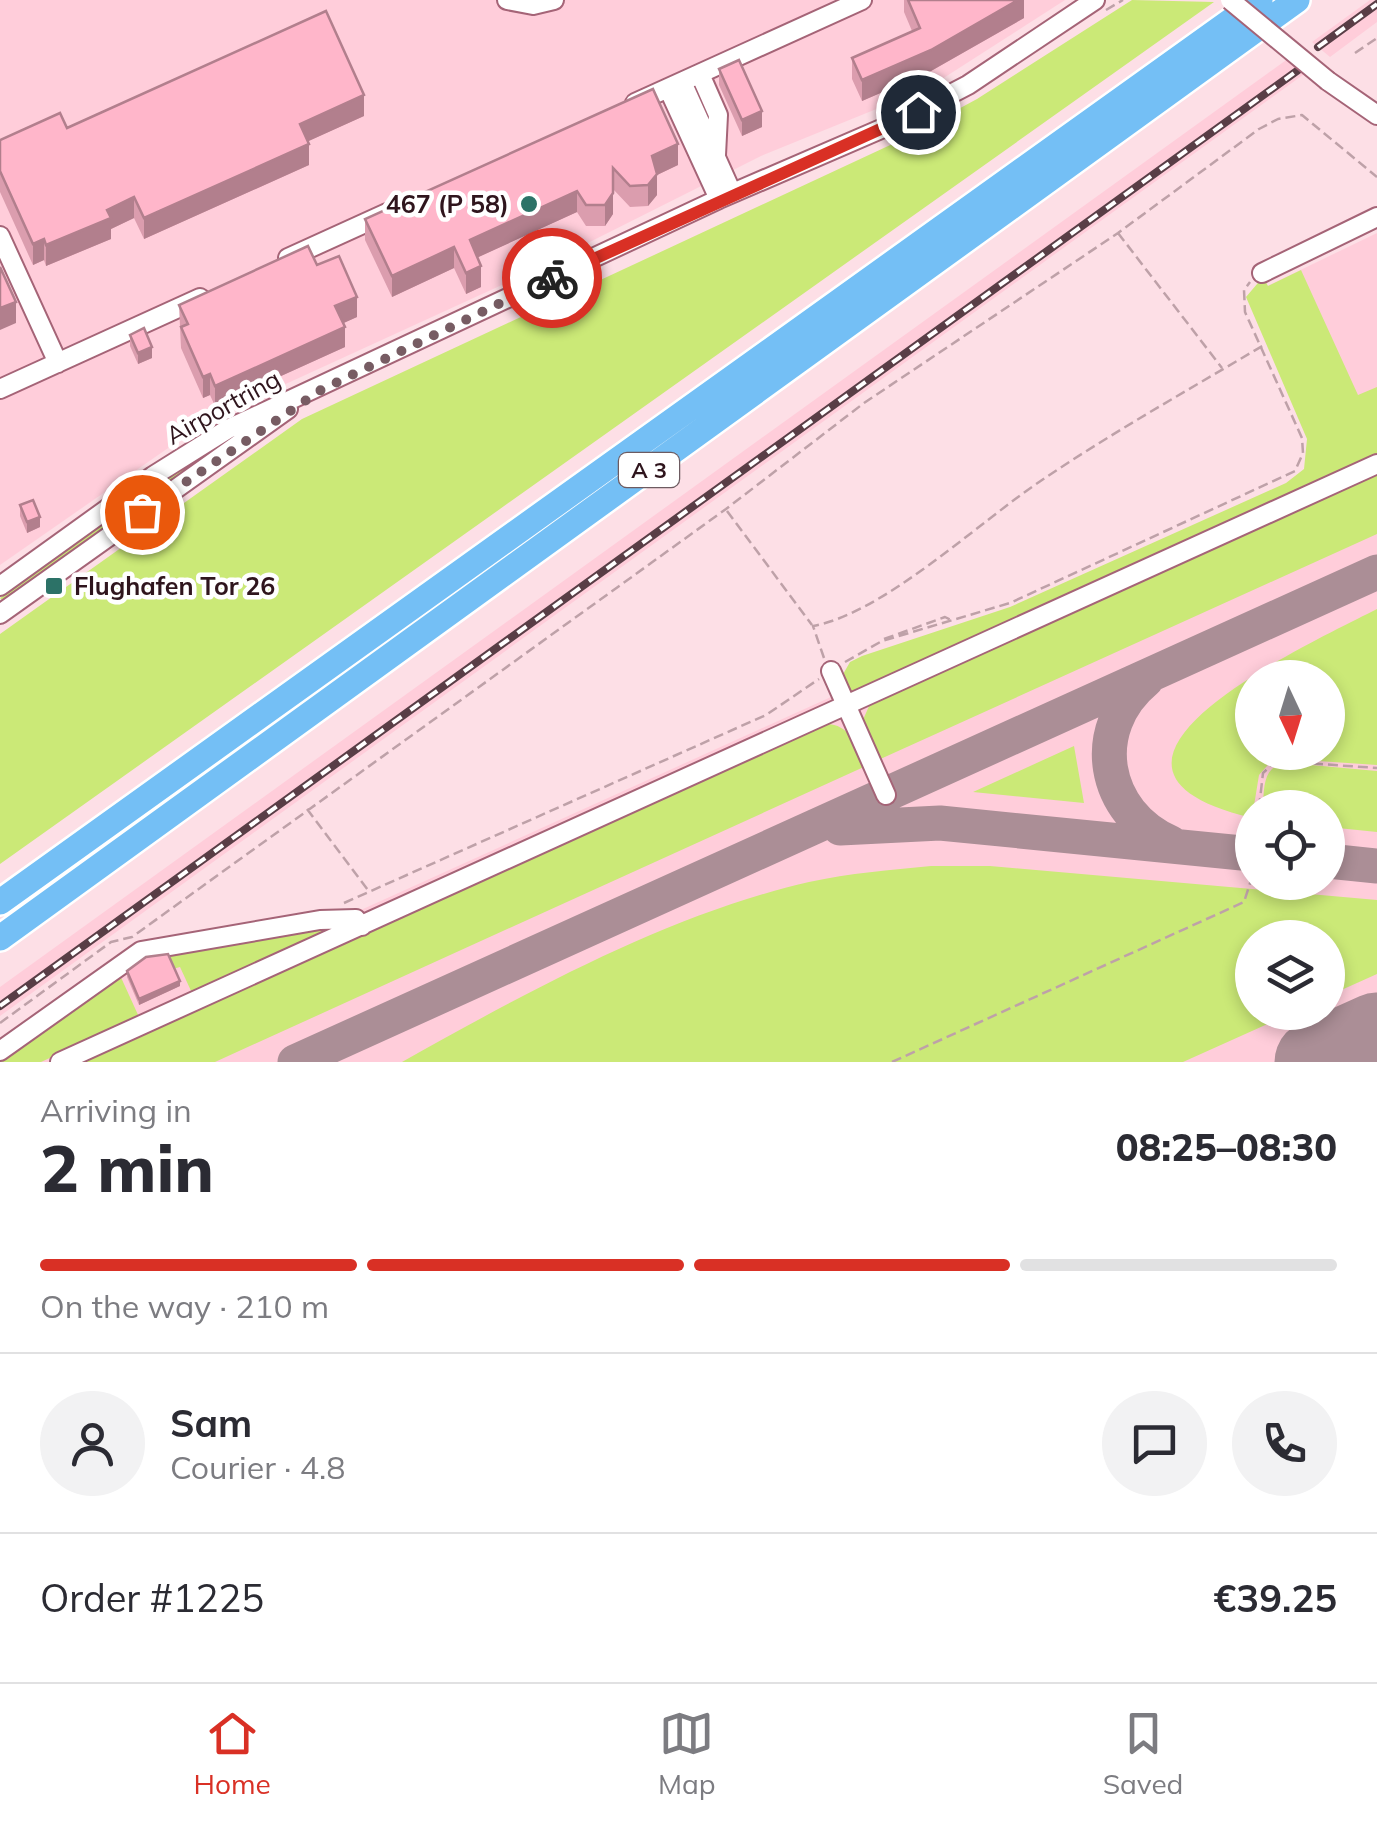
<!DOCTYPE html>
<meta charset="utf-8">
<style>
:root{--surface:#fff;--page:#f2f2f3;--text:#2b2b33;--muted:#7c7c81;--line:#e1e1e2;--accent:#d93025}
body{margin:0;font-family:Mulish,sans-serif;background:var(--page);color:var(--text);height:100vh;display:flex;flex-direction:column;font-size:38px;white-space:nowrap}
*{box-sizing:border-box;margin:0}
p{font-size:32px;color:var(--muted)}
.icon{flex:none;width:55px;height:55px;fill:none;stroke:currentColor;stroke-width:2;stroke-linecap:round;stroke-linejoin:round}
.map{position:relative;height:1062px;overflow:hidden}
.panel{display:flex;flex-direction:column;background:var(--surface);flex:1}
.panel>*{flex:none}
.needle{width:65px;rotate:176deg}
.buttons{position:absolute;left:1235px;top:660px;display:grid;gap:20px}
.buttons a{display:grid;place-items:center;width:110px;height:110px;border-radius:50%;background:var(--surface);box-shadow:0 5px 15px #0003;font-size:50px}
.pin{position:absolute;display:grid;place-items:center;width:85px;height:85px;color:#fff;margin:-42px;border:5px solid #fff;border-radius:50%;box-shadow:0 2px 10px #0007}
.courier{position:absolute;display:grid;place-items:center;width:100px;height:100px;margin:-50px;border:8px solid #d93025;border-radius:50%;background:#fff;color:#222;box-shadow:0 2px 12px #0007}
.summary em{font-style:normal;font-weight:800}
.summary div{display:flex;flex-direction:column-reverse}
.summary{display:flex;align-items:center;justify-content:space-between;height:170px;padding:0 40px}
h1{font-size:65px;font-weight:800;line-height:75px}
.bar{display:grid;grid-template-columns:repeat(4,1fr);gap:15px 10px;align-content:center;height:120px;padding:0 40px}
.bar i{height:12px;border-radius:8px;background:var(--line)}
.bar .on{background:var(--accent)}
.bar p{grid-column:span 4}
.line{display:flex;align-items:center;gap:25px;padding:0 40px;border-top:2px solid var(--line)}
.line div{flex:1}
.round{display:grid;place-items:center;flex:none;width:105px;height:105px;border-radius:52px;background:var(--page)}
.tab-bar{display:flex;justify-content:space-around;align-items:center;height:140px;border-top:2px solid var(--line);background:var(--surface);font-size:28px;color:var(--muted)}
.tab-bar a{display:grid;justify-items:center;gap:5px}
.tab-bar .on{color:var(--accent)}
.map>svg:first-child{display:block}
.built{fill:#ffcdda;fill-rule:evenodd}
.green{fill:#cbe977;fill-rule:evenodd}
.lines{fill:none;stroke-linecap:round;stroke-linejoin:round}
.taxiway{stroke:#ab8e96;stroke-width:35}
.runway{stroke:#ab8e96;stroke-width:85}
.minor-casing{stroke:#a56477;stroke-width:22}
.highway-casing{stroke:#fff;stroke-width:30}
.path{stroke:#bea1a8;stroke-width:2.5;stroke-dasharray:10 5;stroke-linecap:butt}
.minor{stroke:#fff;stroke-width:18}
.highway{stroke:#74bff5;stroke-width:25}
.rail-casing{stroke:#593e46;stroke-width:8}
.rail{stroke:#fff;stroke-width:4;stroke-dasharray:11;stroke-linecap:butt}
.minor-bridge-casing{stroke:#a56477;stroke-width:22;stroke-linecap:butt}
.minor-bridge{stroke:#fff;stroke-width:18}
.wall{fill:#db9dae}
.shaded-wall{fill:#b27f8d}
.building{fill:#ffb6ca;stroke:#b27f8d;stroke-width:2.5}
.done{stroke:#775c63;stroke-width:10;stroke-dasharray:0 18}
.route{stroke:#d93025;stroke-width:12}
.poi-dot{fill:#2c7267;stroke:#fff;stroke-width:4}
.labels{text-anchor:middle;stroke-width:9;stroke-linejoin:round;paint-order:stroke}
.shield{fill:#fff;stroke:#6d5b61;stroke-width:2.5}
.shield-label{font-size:22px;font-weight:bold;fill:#2f151d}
.poi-label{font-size:25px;font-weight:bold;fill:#2f151d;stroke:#fff;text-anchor:end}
.street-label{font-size:25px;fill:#2f151d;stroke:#fff}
</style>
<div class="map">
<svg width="1377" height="1062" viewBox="0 0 1377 1062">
<rect width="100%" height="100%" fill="#fddfe6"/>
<path class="built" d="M0 0H1065L928 88 761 156 528 273 244 403 184 437 0 565Z
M1370 0H1377V22L1330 57 1312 42Z
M1289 58 1307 72 0 1016V987Z
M1377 233V1062H0L139 945 363 909 1334 469 1255 292ZM1252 678H1328V752H1252ZM1252 808H1328V882H1252ZM1252 938H1328V1012H1252Z"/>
<path class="green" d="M1132 0 1214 2 0 864V634L302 419 901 140 977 99Z
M1301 270 1358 395 1377 387V457L853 694 842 676 850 662 862 656 1010 607 1286 483 1304 469 1307 439 1246 297 1263 277 1268 286Z
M259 421 4 602 0 598 205 450Z
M1377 472V534L876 761 862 722 870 704Z
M1377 609V765L1274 758 1259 775 1252 818C1039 767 1309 644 1377 609ZM1252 678H1328V752H1252Z
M823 724C850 722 856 746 866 766L215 1062H74Z
M1074 746 1084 803 973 792Z
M1289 763 1377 771V832L1328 827V808L1263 807C1264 786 1263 764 1289 763Z
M931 866H990L1377 900V974L1328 996V938H1252V1012L1292 1013 1183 1062H402C527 992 669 914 809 882 850 873 890 870 931 866Z
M321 924 325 933 192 993 180 967 173 969 165 953 119 973 139 1017 41 1062H0V1055L140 956Z"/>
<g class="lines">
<path class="taxiway" d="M1146 680C1087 729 1102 813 1171 843
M840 828 940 823 1252 854
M1328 861 1377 866
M295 1062 1377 572"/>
<path class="runway" d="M1317 1062 1377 1035"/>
<g class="minor-casing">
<path id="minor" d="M507 0 533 5 554 0
M700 74 718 115 716 155
M1328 81 1377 115
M682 82 732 193
M668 88 719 199
M635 103 862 0
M0 236 58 363
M288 258 387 213
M1262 273 1377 217
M0 389 200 298
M0 586 153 476 228 429 719 199 895 123 968 85 1095 0
M0 614 288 409
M831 671 886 795
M0 1051 141 951 320 920 356 919 362 926
M60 1062 1377 464"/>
</g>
<g class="highway-casing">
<path id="highway" d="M0 902 1260 0
M0 938 1297 0"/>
</g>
<path class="path" d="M1106 10 1123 0
M1355 53 1377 38
M1118 233 1222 368
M727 511 812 625
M884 639 945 617 951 620
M824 658 813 626C884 613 979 522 1042 480 1113 432 1190 389 1264 345
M845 662 882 641 1010 603 1295 471 1303 453 1302 438 1245 312 1244 290 1250 282
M1259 808 1263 773 1276 761 1377 768
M307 809 368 890
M344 903 766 715 819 679
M0 1023 111 942 132 937 726 509 864 403 1118 233 1259 129 1278 119 1302 115 1377 177
M892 1062 1244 902 1252 877"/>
<use href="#minor" class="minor"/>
<use href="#highway" class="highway"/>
<g class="rail-casing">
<path id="rail" d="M1318 47 1377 4
M0 1006 1301 68"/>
</g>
<use href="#rail" class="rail"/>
<g class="minor-bridge-casing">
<path id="minor-bridge" d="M1230 0 1328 81"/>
</g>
<use href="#minor-bridge" class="minor-bridge"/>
</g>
<path class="wall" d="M904 0H1024V18L931 71 862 101 852 79V58L912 31 904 12Z
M719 69 762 127 742 136 719 85Z
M653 89 678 165 657 175V195L648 206 630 207 613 189V214L605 226H586L577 212 478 257 481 287 466 294 454 268 392 297 365 240V219Z
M364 116 308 141 309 165 144 239 134 218 111 229V239L46 266 44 260 33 265 0 192V140L67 128Z
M317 265 357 317 343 323 345 347 215 406 210 395 203 398 181 348 179 305Z
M130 335 152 358 138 364 130 346Z
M20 505 40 527 27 533 20 516Z
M127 971 180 986 139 1005 127 977Z"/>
<path class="shaded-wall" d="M1018 0H1024V18L931 71 862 101V80Z
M364 95V116L300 145V124Z
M762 111V127L742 136V120Z
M309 144V165L144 239V218Z
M678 144V165L657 175V195L648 206V185L652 156Z
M577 191V212L470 261V240Z
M613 193V214L605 226V205Z
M134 197V218L111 229V239L46 266V245L107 210Z
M44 239V260L33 265V244Z
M454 247V268L392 297V276Z
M481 266V287L466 294V273Z
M357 297V317L335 327V306Z
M16 302V323L0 330V308Z
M345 327V347L215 406V386Z
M152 347V358L138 364V353Z
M210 374V395L203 398V377Z
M40 517V527L27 533V522Z
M180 981V986L139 1005V999Z"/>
<path class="building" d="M908 0H1018L931 50 862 80 852 58 920 28Z
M326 11 364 95 300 124 309 144 144 218 134 197 107 210 111 218 46 245 44 239 33 244 0 171V140L60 113 67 128Z
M739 60 762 111 742 120 719 69Z
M653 89 678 144 652 156 657 174 648 185 630 186 613 168V193L605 205H586L577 191 470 240 481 266 466 273 454 247 392 276 365 219Z
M308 246 317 265 339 256 357 297 335 306 345 327 215 386 210 374 203 377 181 327 188 324 179 305Z
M0 267 16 302 0 308Z
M144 328 152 347 138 353 130 335Z
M33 500 40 517 27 522 20 505Z
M168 954 180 981 139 999 127 971 146 957Z"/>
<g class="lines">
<path class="done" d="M142 512 321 390 552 278"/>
<path class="route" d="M552 278 918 112"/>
</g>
<g class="poi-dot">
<circle cx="529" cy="204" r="10"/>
<rect x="44" y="576" width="20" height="20" rx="5"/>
</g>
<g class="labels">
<rect class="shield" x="619" y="453" width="60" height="34" rx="8"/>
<g class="shield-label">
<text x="649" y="478">A 3</text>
</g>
<g class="poi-label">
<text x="509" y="213">467 (P 58)</text>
<text x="74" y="595" text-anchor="start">Flughafen Tor 26</text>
</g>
<g class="street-label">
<text transform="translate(223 407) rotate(-29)" y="9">Airportring</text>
</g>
</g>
</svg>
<div class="buttons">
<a><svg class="needle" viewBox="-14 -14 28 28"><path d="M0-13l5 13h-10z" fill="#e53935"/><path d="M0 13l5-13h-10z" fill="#7c7c81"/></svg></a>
<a><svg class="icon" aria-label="locate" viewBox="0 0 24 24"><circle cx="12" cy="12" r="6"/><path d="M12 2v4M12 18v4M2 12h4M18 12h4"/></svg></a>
<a><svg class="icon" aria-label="layers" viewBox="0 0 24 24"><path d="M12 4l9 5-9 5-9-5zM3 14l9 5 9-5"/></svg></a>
</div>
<div class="pin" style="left:142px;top:512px;background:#ea580c"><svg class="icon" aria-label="bag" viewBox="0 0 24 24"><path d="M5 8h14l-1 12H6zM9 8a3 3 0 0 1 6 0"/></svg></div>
<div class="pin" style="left:918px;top:112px;background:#1f2937"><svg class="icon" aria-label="home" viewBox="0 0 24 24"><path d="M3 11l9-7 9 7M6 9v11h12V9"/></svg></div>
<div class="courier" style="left:552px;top:278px"><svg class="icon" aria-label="bike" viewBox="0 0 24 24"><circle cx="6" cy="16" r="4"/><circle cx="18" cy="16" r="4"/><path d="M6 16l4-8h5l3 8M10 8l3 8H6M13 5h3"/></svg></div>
</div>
<section class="panel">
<div class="summary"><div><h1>2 min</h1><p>Arriving in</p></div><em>08:25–08:30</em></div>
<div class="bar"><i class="on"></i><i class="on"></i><i class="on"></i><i></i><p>On the way · 210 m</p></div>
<div class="line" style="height:180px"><a class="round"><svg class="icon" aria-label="person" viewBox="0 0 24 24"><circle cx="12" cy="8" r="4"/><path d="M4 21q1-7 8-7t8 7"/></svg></a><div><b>Sam</b><p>Courier · 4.8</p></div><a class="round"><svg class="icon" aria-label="chat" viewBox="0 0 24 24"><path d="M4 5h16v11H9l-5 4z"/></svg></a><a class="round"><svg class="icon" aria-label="phone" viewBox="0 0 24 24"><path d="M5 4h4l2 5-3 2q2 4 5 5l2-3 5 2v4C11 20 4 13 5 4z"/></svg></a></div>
<div class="line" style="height:130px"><div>Order #1225</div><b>€39.25</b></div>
</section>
<nav class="tab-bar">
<a class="on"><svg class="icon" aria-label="home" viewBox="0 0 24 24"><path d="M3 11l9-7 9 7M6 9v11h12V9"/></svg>Home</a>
<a><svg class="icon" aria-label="map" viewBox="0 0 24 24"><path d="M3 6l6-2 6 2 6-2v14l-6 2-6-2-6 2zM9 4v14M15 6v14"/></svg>Map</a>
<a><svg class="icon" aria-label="saved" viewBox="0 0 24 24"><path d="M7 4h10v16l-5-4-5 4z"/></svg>Saved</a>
</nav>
